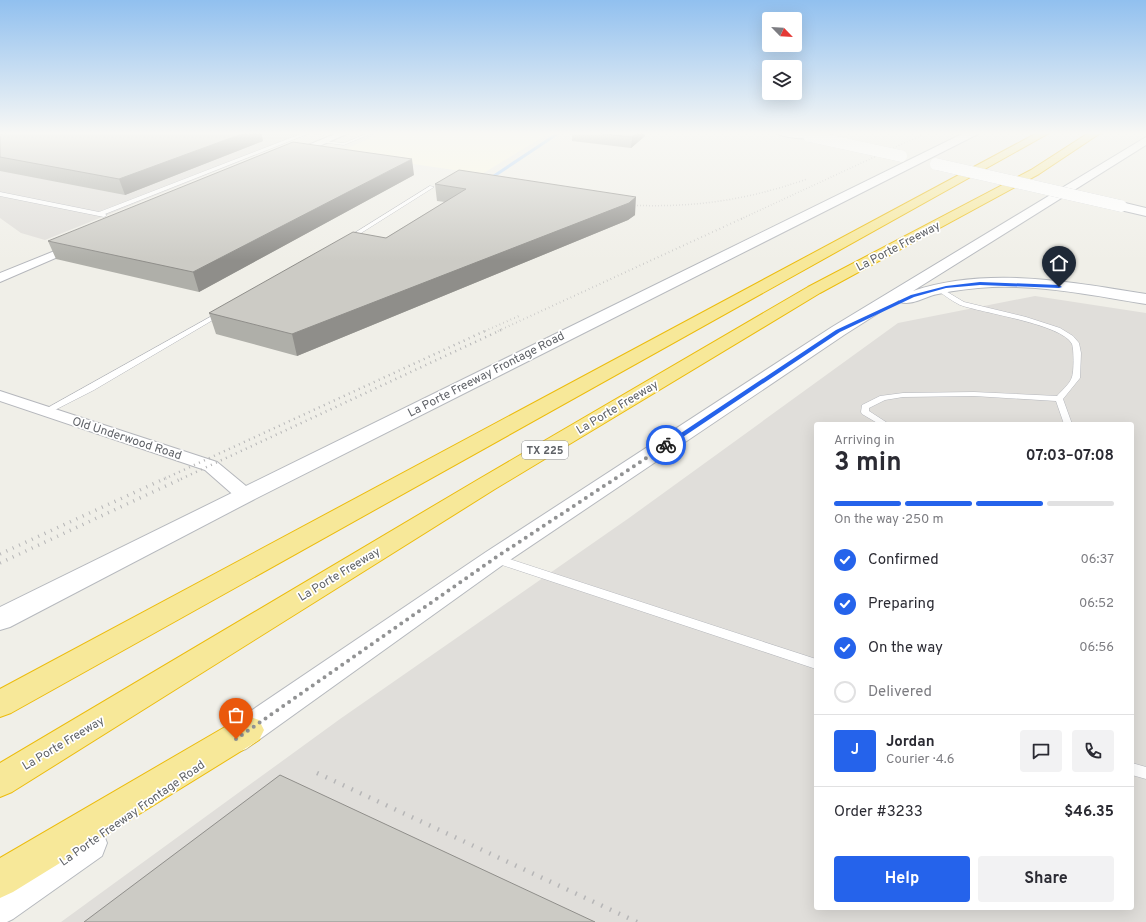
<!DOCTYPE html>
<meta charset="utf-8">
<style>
:root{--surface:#fff;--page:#f2f2f3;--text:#2b2b33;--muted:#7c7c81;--line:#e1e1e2;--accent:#2563eb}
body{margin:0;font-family:Overpass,sans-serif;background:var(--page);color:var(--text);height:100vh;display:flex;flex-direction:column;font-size:15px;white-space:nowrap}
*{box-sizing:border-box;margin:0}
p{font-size:13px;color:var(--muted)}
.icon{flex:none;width:22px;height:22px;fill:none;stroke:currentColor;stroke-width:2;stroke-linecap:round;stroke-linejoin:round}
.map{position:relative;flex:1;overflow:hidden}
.details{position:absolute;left:814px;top:422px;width:320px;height:488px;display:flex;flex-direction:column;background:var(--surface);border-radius:4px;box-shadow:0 4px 16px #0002}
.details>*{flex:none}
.needle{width:26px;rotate:115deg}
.buttons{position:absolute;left:762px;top:12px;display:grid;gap:8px}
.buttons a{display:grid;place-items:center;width:40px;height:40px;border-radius:4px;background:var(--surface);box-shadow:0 4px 16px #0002;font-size:20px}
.pin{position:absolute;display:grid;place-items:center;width:34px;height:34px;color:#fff;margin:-41px -17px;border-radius:50% 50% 50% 0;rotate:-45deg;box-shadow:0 0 4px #0007}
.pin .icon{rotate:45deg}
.courier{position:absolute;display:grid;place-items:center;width:40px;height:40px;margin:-20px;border:3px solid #2563eb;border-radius:50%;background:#fff;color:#222;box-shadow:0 1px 5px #0007}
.summary em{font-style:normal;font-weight:700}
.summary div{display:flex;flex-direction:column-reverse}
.summary{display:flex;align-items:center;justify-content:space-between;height:68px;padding:0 20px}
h1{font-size:26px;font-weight:700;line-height:30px}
.bar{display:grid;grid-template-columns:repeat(4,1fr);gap:6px 4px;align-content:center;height:48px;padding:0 20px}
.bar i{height:5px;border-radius:3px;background:var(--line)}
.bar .selected{background:var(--accent)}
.bar p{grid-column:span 4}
.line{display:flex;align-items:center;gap:10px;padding:0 20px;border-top:1px solid var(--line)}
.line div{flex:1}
.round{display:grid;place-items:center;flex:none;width:42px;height:42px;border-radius:4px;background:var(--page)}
ol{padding:0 20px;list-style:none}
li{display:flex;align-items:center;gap:12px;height:44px}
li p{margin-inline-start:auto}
li .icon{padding:4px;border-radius:50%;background:var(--accent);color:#fff;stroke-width:4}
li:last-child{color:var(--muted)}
li i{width:22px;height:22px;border:2px solid var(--line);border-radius:50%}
.cta{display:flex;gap:8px;margin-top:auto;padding:8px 20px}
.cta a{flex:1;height:46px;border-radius:4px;background:var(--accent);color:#fff;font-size:16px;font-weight:700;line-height:46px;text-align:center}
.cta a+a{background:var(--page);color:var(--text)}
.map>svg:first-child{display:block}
.commercial{fill:#fcf9e2}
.industrial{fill:#e0deda;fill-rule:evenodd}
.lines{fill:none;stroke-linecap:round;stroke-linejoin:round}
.stream{stroke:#afd2fa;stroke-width:3}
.service-casing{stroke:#b5b7bc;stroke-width:1}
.minor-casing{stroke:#b5b7bc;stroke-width:2}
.secondary-casing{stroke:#b6b9be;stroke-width:2}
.motorway-casing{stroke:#ecbc0d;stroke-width:2}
.service{fill:#fff;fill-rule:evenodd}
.minor{fill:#fff;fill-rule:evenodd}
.secondary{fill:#fff;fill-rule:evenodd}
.motorway{fill:#f7e899;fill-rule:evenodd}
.rail-far4{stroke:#b6b6b7;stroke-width:1.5;stroke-dasharray:0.5 2.5;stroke-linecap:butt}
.rail-far3{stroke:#b6b6b7;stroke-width:2;stroke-dasharray:0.5 3.5;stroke-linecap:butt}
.rail-far2{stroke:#b6b6b7;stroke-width:2.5;stroke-dasharray:1 4.5;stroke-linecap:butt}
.rail-far1{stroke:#b6b6b7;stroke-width:3.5;stroke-dasharray:1 6;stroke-linecap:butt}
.rail{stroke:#b6b6b7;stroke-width:4.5;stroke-dasharray:1.5 8;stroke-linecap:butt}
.secondary-bridge-casing{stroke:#b6b9be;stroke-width:12;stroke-linecap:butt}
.secondary-bridge{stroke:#fff;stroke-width:12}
.wall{fill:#afafa9}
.shaded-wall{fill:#8f8e8a}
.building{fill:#cccbc5;stroke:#8f8e8a}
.route{fill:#2563eb}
.done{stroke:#929394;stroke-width:4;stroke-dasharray:0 7.2}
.labels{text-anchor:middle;stroke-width:3.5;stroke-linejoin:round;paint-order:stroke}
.shield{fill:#fff;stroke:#8f9195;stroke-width:1}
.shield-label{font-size:11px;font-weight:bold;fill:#5f6267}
.street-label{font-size:12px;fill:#5f6267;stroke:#fff}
</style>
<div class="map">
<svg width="1146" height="922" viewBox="0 0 1146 922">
<rect width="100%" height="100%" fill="#f0efe8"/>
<path class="commercial" d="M384 132H551L482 174 337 153Z"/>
<path class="industrial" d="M46 132H314L45 240 21 233 0 218V145Z
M1035 296 1146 313V922H61L340 719 629 518 898 323ZM816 424H1132V908H816Z"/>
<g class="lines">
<path class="stream" d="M494 176 560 132"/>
<g class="service-casing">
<path id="service" d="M306 132H318L326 134 324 135 310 133 105 214 107 215 104 217 0 196V192L99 212Z
M370 132H375L344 145 320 142 322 141 344 143Z
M430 186 434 187 350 240 345 239Z
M939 287 964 302 1026 317 1060 328 1073 336 1079 343 1081 353 1080 378 1063 399 1072 424H1064L1056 401 974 396 903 397 885 400 869 408V411L889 424H879L862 414 861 412 862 405 880 396 903 393 974 392 1057 396C1061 391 1070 384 1072 377 1074 372 1074 349 1072 344 1062 324 982 313 960 305 952 301 944 295 937 290V288Z
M221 311 223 312V314L94 390 49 413H43L42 411Z
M497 555 816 659V669L493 562 492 559 493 556Z
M1132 763 1146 767V779L1132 775Z"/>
</g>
<g class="minor-casing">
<path id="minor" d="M340 132H351L297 156H291L290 154 291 152Z
M77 242 81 243 83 245 81 247 0 282V273Z
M0 391 217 462 252 491 255 495 252 499 245 501 238 499 205 470 0 401Z"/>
</g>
<g class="secondary-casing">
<path id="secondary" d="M775 132H801L813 134 814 136C810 141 779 137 775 132Z
M966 132H979L978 134 253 500 10 627 0 630V607Z
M1146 137V145L913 291C988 266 1070 282 1146 294V304C1096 296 1044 285 992 287 974 288 956 290 938 294 926 296 913 306 900 302L899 300 844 335 504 564 246 749 235 753 224 749 219 739 224 729 486 552 832 327Z
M1121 202 1146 208V216L1116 209 1115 206 1116 203Z
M89 825 102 830 107 843 102 856 13 919 7 922H0V883L76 830Z"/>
</g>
<g class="motorway-casing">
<path id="motorway" d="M1039 132H1051L11 713 0 717V689Z
M1090 132H1102L1039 174 820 293 495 489 12 792 0 797V763L479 479 808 287 1031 170Z
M248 716 259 720 264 730 259 740 13 892 0 898V858L237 720Z"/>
</g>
<use href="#service" class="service"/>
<use href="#minor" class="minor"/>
<use href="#secondary" class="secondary"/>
<use href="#motorway" class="motorway"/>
<path class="rail-far4" d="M625 205C692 208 744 201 807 179
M741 219 928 132"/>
<path class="rail-far3" d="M485 331 519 316
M498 331 743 218"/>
<path class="rail-far2" d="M164 479 487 330
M181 479 501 330"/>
<path class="rail-far1" d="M0 554 166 478
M0 563 183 478"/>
<path class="rail" d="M317 773 637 922"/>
<g class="secondary-bridge-casing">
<path id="secondary-bridge" d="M809 136 901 156
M936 164 1121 206"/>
</g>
<use href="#secondary-bridge" class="secondary-bridge"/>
</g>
<path class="wall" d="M10 132H261L263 141 125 195 0 171V135Z
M572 132H645V136L631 148 572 141Z
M414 175 199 292 56 259 48 241Z
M435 184 635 215 628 220 297 356 216 334 209 313 386 238 445 202 437 201Z"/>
<path class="shaded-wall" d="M247 132H261L263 141 125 195 119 179Z
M638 132H645V136L631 148 632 137Z
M412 159 414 175 199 292 193 272Z
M636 197 635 215 628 220 297 356 292 334Z"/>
<path class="building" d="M10 132H247L119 179 0 157V135Z
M587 132H638L632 137Z
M293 142 412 159 193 272 48 241Z
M459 170 636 197 629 203 292 334 209 313 353 232 386 238 466 189 435 184Z
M280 775 595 922H84Z"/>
<linearGradient id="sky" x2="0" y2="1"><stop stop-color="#91c0ef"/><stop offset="0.51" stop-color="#f8f8f5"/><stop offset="1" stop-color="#f8f8f5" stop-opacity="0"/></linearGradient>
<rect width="1146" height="261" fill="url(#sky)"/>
<path class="route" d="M980 282 1059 285 1062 287 1059 288 980 285 946 288 914 297 840 332 668 447 663 445 836 330 911 295 946 286Z"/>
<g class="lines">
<path class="done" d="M236 739 495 558 666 445"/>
</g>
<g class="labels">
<rect class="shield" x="522" y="441" width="46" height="18" rx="3"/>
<g class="shield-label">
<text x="545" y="454">TX 225</text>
</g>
<g class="street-label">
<text transform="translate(898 246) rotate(-28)" y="4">La Porte Freeway</text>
<text transform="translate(486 374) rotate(-27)" y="4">La Porte Freeway Frontage Road</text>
<text transform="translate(617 407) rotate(-31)" y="4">La Porte Freeway</text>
<text transform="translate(127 438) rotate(18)" y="4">Old Underwood Road</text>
<text transform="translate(339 574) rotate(-31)" y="4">La Porte Freeway</text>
<text transform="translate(63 743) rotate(-31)" y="4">La Porte Freeway</text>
<text transform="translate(132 813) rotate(-35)" y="4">La Porte Freeway Frontage Road</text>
</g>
</g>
</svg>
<div class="buttons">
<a><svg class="needle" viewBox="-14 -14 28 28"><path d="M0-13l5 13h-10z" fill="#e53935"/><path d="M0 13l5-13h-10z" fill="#7c7c81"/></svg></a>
<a><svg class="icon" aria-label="layers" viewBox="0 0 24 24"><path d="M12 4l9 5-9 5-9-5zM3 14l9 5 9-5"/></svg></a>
</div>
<div class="pin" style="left:236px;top:739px;background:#ea580c"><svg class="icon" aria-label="bag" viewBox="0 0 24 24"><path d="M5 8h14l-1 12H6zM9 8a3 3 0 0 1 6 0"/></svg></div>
<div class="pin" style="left:1059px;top:287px;background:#1f2937"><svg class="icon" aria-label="home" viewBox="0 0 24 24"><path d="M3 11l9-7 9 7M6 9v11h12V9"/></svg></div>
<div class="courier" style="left:666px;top:445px"><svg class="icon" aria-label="bike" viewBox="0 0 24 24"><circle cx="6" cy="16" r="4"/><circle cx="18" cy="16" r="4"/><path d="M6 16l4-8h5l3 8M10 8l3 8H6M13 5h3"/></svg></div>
<section class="details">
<div class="summary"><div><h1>3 min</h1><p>Arriving in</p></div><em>07:03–07:08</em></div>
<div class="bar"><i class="selected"></i><i class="selected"></i><i class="selected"></i><i></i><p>On the way · 250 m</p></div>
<ol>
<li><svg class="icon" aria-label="check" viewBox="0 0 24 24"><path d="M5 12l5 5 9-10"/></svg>Confirmed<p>06:37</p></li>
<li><svg class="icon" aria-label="check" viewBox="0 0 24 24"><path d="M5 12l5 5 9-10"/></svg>Preparing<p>06:52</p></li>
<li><svg class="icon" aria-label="check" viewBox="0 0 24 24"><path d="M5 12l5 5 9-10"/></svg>On the way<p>06:56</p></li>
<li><i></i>Delivered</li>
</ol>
<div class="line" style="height:72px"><b class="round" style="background:var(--accent);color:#fff">J</b><div><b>Jordan</b><p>Courier · 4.6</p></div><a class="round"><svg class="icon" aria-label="chat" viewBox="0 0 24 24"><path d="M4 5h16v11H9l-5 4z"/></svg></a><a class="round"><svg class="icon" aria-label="phone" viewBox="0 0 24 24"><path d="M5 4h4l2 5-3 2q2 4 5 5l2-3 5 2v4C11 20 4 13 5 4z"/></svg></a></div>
<div class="line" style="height:52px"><div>Order #3233</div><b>$46.35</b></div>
<div class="cta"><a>Help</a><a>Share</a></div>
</section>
</div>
